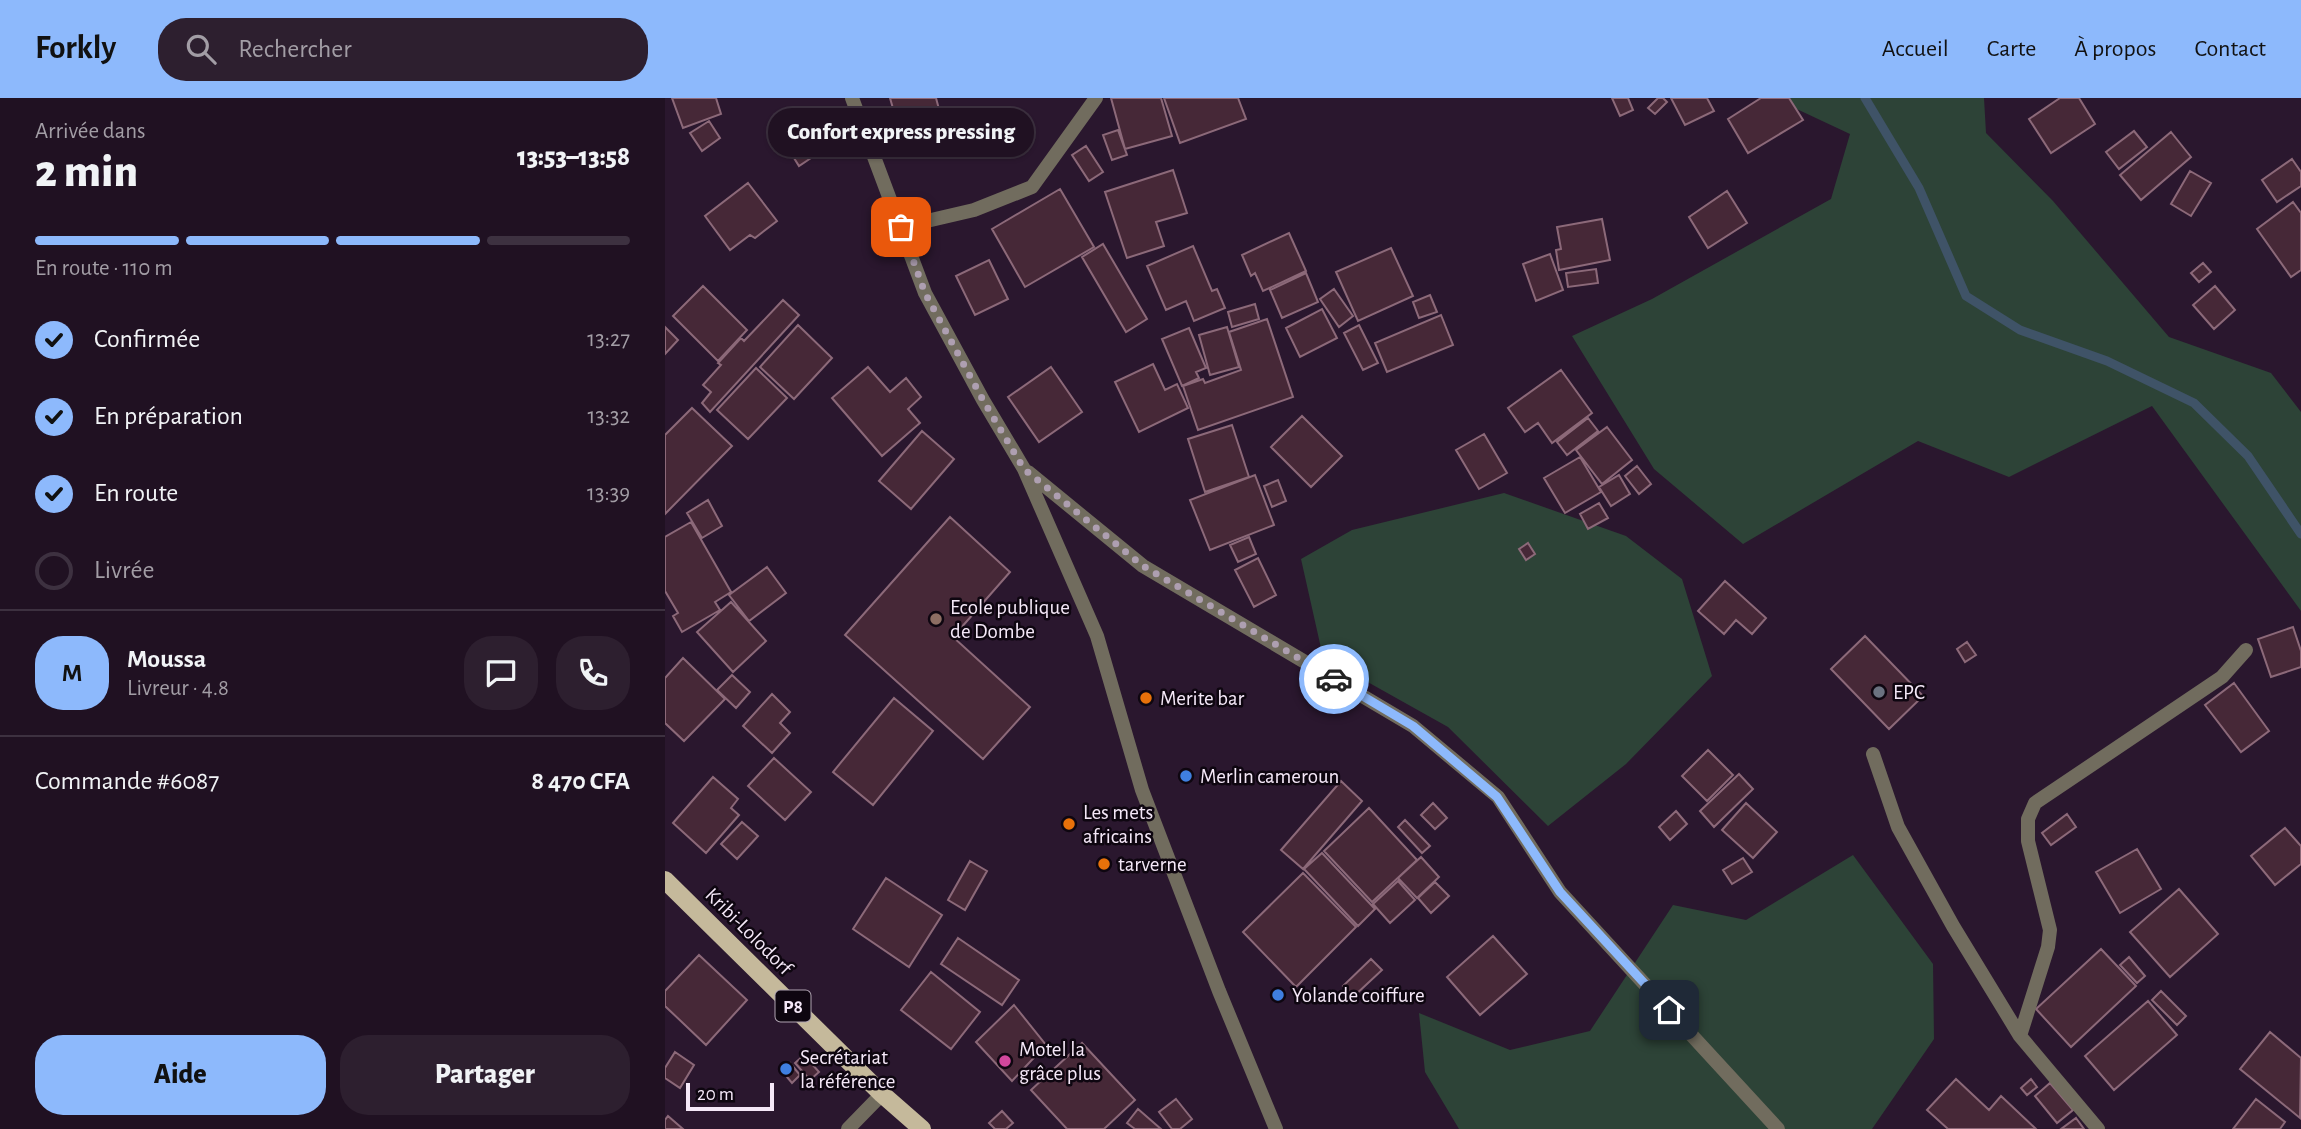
<!DOCTYPE html>
<html lang="fr">
<meta charset="utf-8">
<style>
:root{--surface:#201122;--page:#2d1f2f;--text:#f1f3f6;--muted:#a29da5;--line:#3d3140;--accent:#8db9fc}
body{margin:0;font-family:"Alegreya Sans",sans-serif;background:var(--page);color:var(--text);height:100vh;display:flex;flex-direction:column;font-size:26px;white-space:nowrap}
*{box-sizing:border-box;margin:0}
p{font-size:23px;color:var(--muted)}
.icon{flex:none;width:38px;height:38px;fill:none;stroke:currentColor;stroke-width:2;stroke-linecap:round;stroke-linejoin:round}
.map{position:relative;flex:1;overflow:hidden}
.panel{display:flex;flex-direction:column;background:var(--surface);width:665px}
.panel>*{flex:none}
.scale{position:absolute;left:21px;bottom:18px;width:88px;box-sizing:border-box;padding-left:7px;border:4px solid #f5e8f8;border-top:0;font-size:19px;line-height:24px;white-space:nowrap;color:#f5e8f8;-webkit-text-stroke:5px #0e0610;paint-order:stroke}
.pin{position:absolute;display:grid;place-items:center;width:60px;height:60px;color:#fff;margin:-30px;border-radius:14px;box-shadow:0 4px 10px #0006}
.courier{position:absolute;display:grid;place-items:center;width:70px;height:70px;margin:-35px;border:5px solid #8db9fc;border-radius:50%;background:#fff;color:#222;box-shadow:0 2px 9px #0007}
.bubble{position:absolute;height:49px;border-radius:24px;background:var(--surface);box-shadow:0 2px 5px #0004,0 0 0 2px var(--line);font-size:23px;font-weight:800;line-height:49px;text-align:center}
.head em{font-style:normal;font-weight:800}
.head div{display:flex;flex-direction:column-reverse}
.head{display:flex;align-items:center;justify-content:space-between;height:119px;padding:0 35px}
h1{font-size:46px;font-weight:800;line-height:52px}
.bar{display:grid;grid-template-columns:repeat(4,1fr);gap:10px 7px;align-content:center;height:84px;padding:0 35px}
.bar i{height:9px;border-radius:5px;background:var(--line)}
.bar .on{background:var(--accent)}
.bar p{grid-column:span 4}
.line{display:flex;align-items:center;gap:18px;padding:0 35px;border-top:2px solid var(--line)}
.line div{flex:1}
.round{display:grid;place-items:center;flex:none;width:74px;height:74px;border-radius:28px;background:var(--page)}
ol{padding:0 35px;list-style:none}
li{display:flex;align-items:center;gap:21px;height:77px}
li p{margin-inline-start:auto}
li .icon{padding:7px;border-radius:50%;background:var(--accent);color:#111;stroke-width:4}
li:last-child{color:var(--muted)}
li i{width:38px;height:38px;border:4px solid var(--line);border-radius:50%}
.primary-button{display:flex;gap:14px;margin-top:auto;padding:14px 35px}
.primary-button a{flex:1;height:80px;border-radius:28px;background:var(--accent);color:#111;font-size:28px;font-weight:800;line-height:80px;text-align:center}
.primary-button a+a{background:var(--page);color:var(--text)}
header{display:flex;align-items:center;gap:42px;box-sizing:border-box;height:98px;padding:0 35px;background:var(--accent);color:#111}
header strong{font-size:33px}
nav{display:flex;gap:38px;margin-inline-start:auto;font-size:24px}
.search{width:490px;height:63px;background:var(--page);display:flex;align-items:center;gap:18px;box-sizing:border-box;padding:0 24px;border-radius:28px;color:var(--muted);font-size:26px}
main{display:flex;flex:1;min-height:0}
.map>svg:first-child{display:block}
.green{fill:#2d4337}
.lines{fill:none;stroke-linecap:round;stroke-linejoin:round}
.stream{stroke:#3f5367;stroke-width:9}
.building{fill:#462837;stroke:#8c6979;stroke-width:2}
.street{stroke:#716c5e;stroke-width:14}
.primary{stroke:#c5b99b;stroke-width:18}
.done{stroke:#ae9fb1;stroke-width:7;stroke-dasharray:0 12.6}
.route{stroke:#8db9fc;stroke-width:9}
.education-dot{fill:#8d6e63;stroke:#0e0610;stroke-width:2.5}
.worship-dot{fill:#6b7280;stroke:#0e0610;stroke-width:2.5}
.food-dot{fill:#e8710a;stroke:#0e0610;stroke-width:2.5}
.shop-dot{fill:#3f7fe0;stroke:#0e0610;stroke-width:2.5}
.hotel-dot{fill:#d1479c;stroke:#0e0610;stroke-width:2.5}
.labels{text-anchor:middle;stroke-width:5;stroke-linejoin:round;paint-order:stroke}
.shield{fill:#0e0610;stroke:#b0a4b2;stroke-width:2}
.shield-label{font-size:19px;font-weight:bold;fill:#f5e8f8}
.poi-label{font-size:21px;fill:#f5e8f8;stroke:#0e0610;text-anchor:start}
.street-label{font-size:21px;fill:#f5e8f8;stroke:#0e0610}
</style>
<header>
<strong>Forkly</strong>
<div class="search"><svg class="icon" aria-label="search" viewBox="0 0 24 24"><circle cx="10" cy="10" r="6"/><path d="M15 15l6 6"/></svg>Rechercher</div>
<nav><a>Accueil</a><a>Carte</a><a>À propos</a><a>Contact</a></nav>
</header>
<main>
<section class="panel">
<div class="head"><div><h1>2 min</h1><p>Arrivée dans</p></div><em>13:53–13:58</em></div>
<div class="bar"><i class="on"></i><i class="on"></i><i class="on"></i><i></i><p>En route · 110 m</p></div>
<ol>
<li><svg class="icon" aria-label="check" viewBox="0 0 24 24"><path d="M5 12l5 5 9-10"/></svg>Confirmée<p>13:27</p></li>
<li><svg class="icon" aria-label="check" viewBox="0 0 24 24"><path d="M5 12l5 5 9-10"/></svg>En préparation<p>13:32</p></li>
<li><svg class="icon" aria-label="check" viewBox="0 0 24 24"><path d="M5 12l5 5 9-10"/></svg>En route<p>13:39</p></li>
<li><i></i>Livrée</li>
</ol>
<div class="line" style="height:126px"><b class="round" style="background:var(--accent);color:#111">M</b><div><b>Moussa</b><p>Livreur · 4.8</p></div><a class="round"><svg class="icon" aria-label="chat" viewBox="0 0 24 24"><path d="M4 5h16v11H9l-5 4z"/></svg></a><a class="round"><svg class="icon" aria-label="phone" viewBox="0 0 24 24"><path d="M5 4h4l2 5-3 2q2 4 5 5l2-3 5 2v4C11 20 4 13 5 4z"/></svg></a></div>
<div class="line" style="height:91px"><div>Commande #6087</div><b>8 470 CFA</b></div>
<div class="primary-button"><a>Aide</a><a>Partager</a></div>
</section>
<div class="map">
<svg width="1636" height="1031" viewBox="0 0 1636 1031">
<rect width="100%" height="100%" fill="#2a172e"/>
<path class="green" d="M1108 0H1319L1321 35 1388 103 1504 239 1606 275 1636 314V513L1487 308 1344 379 1253 343 1078 446 989 371 907 238 987 201 1166 101 1185 36Z
M839 395 961 438 1017 481 1047 578 961 666 883 728 783 629 658 559 636 461 687 432Z
M1188 757 1268 866 1269 941 1207 1031H794L760 974 754 915 845 952 925 933 1008 807 1081 822Z"/>
<g class="lines">
<path class="stream" d="M1200 0 1254 90 1301 198 1355 232 1442 263 1529 305 1583 358 1636 436"/>
</g>
<path class="building" d="M7 0H51L56 16 18 30Z
M225 0H271L281 37 239 49Z
M446 0H496L507 38 460 51Z
M499 0H573L581 21 515 45Z
M947 0H963L968 12 955 18Z
M993 0H998L1002 4 990 16 983 10Z
M1006 0H1042L1049 13 1020 27Z
M1096 0H1124L1138 22 1083 55 1063 21Z
M1395 0H1414L1430 26 1386 55 1364 21Z
M44 23 55 40 37 53 25 35Z
M453 32 462 57 447 62 438 37Z
M1469 33 1482 49 1454 71 1441 54Z
M1506 34 1526 59 1476 102 1455 77Z
M421 48 438 74 424 83 407 57Z
M141 52 146 60 134 68 129 60Z
M1627 61 1636 74V88L1612 104 1597 82Z
M508 72 522 115 491 124 499 148 462 160 440 94Z
M1525 73 1546 85 1526 118 1506 106Z
M83 85 112 123 90 140 85 137 65 152 40 118Z
M395 91 429 149 360 189 327 131Z
M1062 93 1082 125 1043 150 1024 119Z
M1628 104 1636 115V172L1626 179 1592 131Z
M937 121 945 162 894 172 891 152 896 151 892 129Z
M624 135 641 173 598 193 590 175 586 178 577 157Z
M438 146 482 221 461 234 417 159Z
M528 148 547 193 552 191 560 210 529 223 521 203 501 212 482 168Z
M726 150 748 198 693 223 671 174Z
M885 156 898 192 871 203 858 166Z
M324 162 343 201 310 217 291 178Z
M1538 165 1546 174 1534 184 1526 175Z
M931 171 933 185 903 189 901 175Z
M641 175 653 204 617 220 605 192Z
M38 188 82 232 53 263 8 218Z
M1550 188 1570 212 1549 231 1528 207Z
M669 191 688 218 674 229 655 201Z
M765 197 772 214 754 220 748 204Z
M118 202 134 217 45 314 37 305 46 294 38 287 56 267 53 265 76 240 79 243Z
M590 206 594 221 567 229 563 214Z
M657 211 672 240 635 259 621 230Z
M776 217 788 247 722 274 710 245Z
M602 221 628 299 533 332 518 288 538 281 540 285 576 272 564 234Z
M133 227 167 260 129 301 95 269Z
M694 227 713 265 698 272 679 235Z
M0 229 13 242 0 256Z
M562 229 574 269 545 277 534 237Z
M524 230 541 270 531 274 534 280 517 288 497 241Z
M488 266 500 292 512 286 523 310 474 334 450 284Z
M203 269 225 294 241 280 256 299 243 311 255 325 217 358 167 300Z
M386 269 417 314 374 344 343 299Z
M91 270 122 300 83 341 52 312Z
M896 272 927 315 887 345 873 325 860 334 843 310Z
M27 310 67 348 0 416V337Z
M637 318 677 358 646 389 606 349Z
M923 320 933 333 902 357 892 344Z
M567 327 584 379 540 394 523 341Z
M942 329 967 362 937 386 911 352Z
M257 333 289 361 246 411 214 383Z
M819 336 842 375 814 391 791 352Z
M915 359 936 394 900 415 879 380Z
M972 368 986 386 974 396 960 378Z
M590 377 609 427 545 452 525 402Z
M954 377 965 396 946 408 934 389Z
M613 382 621 403 607 409 599 388Z
M43 402 57 428 37 440 22 415Z
M934 405 943 420 923 431 915 416Z
M285 419 345 474 288 539 365 609 318 661 180 537Z
M26 424 66 494 50 504 55 512 17 534 8 518 13 515 0 493V439Z
M584 439 591 456 573 464 565 447Z
M863 445 870 456 861 462 854 451Z
M593 460 611 497 589 509 570 472Z
M102 469 121 495 84 523 64 497Z
M1060 483 1101 520 1087 536 1071 522 1059 536 1033 513Z
M66 504 101 543 68 574 32 534Z
M1628 529 1636 553V569L1606 579 1593 541Z
M1200 538 1258 598 1224 631 1166 571Z
M1302 544 1311 557 1300 564 1292 551Z
M18 560 60 601 19 643 0 625V580Z
M67 577 85 594 71 610 52 592Z
M1569 585 1604 633 1576 654 1540 607Z
M107 596 125 614 115 625 125 635 107 655 78 628Z
M229 600 268 633 208 707 168 674Z
M1043 652 1068 677 1042 703 1017 678Z
M109 660 146 694 120 722 83 688Z
M1074 676 1088 691 1049 729 1035 713Z
M48 679 73 701 66 710 74 717 41 755 8 725Z
M676 683 697 703 638 771 616 752Z
M768 705 782 720 770 731 756 717Z
M1081 705 1112 734 1088 760 1057 732Z
M704 710 752 762 707 804 659 753Z
M1011 713 1022 726 1005 742 994 729Z
M1402 716 1411 729 1386 747 1377 735Z
M740 722 765 748 757 755 733 729Z
M77 724 93 738 72 761 56 746Z
M1620 730 1636 748V766L1610 787 1586 758Z
M1472 751 1496 791 1455 815 1431 774Z
M657 755 710 811 693 828 639 771Z
M756 759 774 779 752 800 733 780Z
M1078 760 1087 774 1067 786 1058 772Z
M305 763 322 773 300 812 283 802Z
M638 775 691 829 631 889 578 834Z
M221 780 277 817 244 869 188 831Z
M733 783 750 802 725 825 708 806Z
M770 784 784 798 766 815 753 800Z
M1514 791 1553 836 1505 879 1465 834Z
M828 838 862 876 815 917 782 879Z
M293 840 354 882 337 907 276 866Z
M1436 851 1471 888 1406 949 1371 911Z
M34 857 82 902 41 947 0 908V893Z
M1464 859 1480 878 1472 885 1455 867Z
M706 861 717 872 688 899 678 888Z
M266 874 315 914 286 951 236 912Z
M1496 893 1521 918 1512 927 1487 902Z
M1483 903 1512 937 1449 992 1420 958Z
M349 907 381 947 347 983 311 944Z
M1605 934 1636 960 1635 1020 1575 971Z
M417 945 470 1002 439 1031H402L366 992Z
M10 954 29 967 15 990 0 980V970Z
M139 957 154 974 145 982 130 965Z
M125 965 135 977 127 985 117 973Z
M1291 981 1324 1012 1336 998 1371 1031H1283L1262 1012Z
M1366 981 1372 989 1362 997 1356 990Z
M1385 985 1408 1012 1392 1025 1370 998Z
M511 1001 527 1021 515 1031H507L494 1014Z
M1591 1001 1620 1024 1615 1031H1568Z
M473 1011 496 1031H470L462 1025Z
M337 1013 348 1025 341 1031H330L324 1025Z
M3 1018 18 1031H0V1022Z
M1411 1020 1419 1031H1396Z"/>
<g class="lines">
<path class="street" d="M187 0 260 195 318 302 359 371 432 538 477 692 554 893 611 1031
M236 129 309 112 367 89 431 0
M363 374 478 468 748 628 833 699 895 794 1113 1031
M1208 656 1233 729 1288 828 1355 938
M183 1031 217 996
M1433 1031 1355 938 1383 849 1385 832 1363 743V721L1370 705 1557 579 1581 552"/>
<path class="primary" d="M0 782 217 996 257 1031"/>
</g>
<g class="lines">
<path class="done" d="M236 129 260 195 318 302 359 371 478 468 669 581"/>
<path class="route" d="M669 581 748 628 832 699 895 794 1004 912"/>
</g>
<circle class="education-dot" cx="271" cy="521" r="7"/>
<circle class="worship-dot" cx="1214" cy="594" r="7"/>
<g class="food-dot">
<circle cx="481" cy="600" r="7"/>
<circle cx="404" cy="726" r="7"/>
<circle cx="439" cy="766" r="7"/>
</g>
<g class="shop-dot">
<circle cx="521" cy="678" r="7"/>
<circle cx="613" cy="897" r="7"/>
<circle cx="121" cy="971" r="7"/>
</g>
<circle class="hotel-dot" cx="340" cy="963" r="7"/>
<g class="labels">
<rect class="shield" x="110.5" y="892.5" width="35" height="31" rx="5"/>
<g class="shield-label">
<text x="128" y="915">P8</text>
</g>
<g class="poi-label">
<text x="285" y="516">Ecole publique<tspan x="285" dy="24">de Dombe</tspan></text>
<text x="1228" y="601">EPC</text>
<text x="495" y="607">Merite bar</text>
<text x="535" y="685">Merlin cameroun</text>
<text x="418" y="721">Les mets<tspan x="418" dy="24">africains</tspan></text>
<text x="453" y="773">tarverne</text>
<text x="627" y="904">Yolande coiffure</text>
<text x="354" y="958">Motel la<tspan x="354" dy="24">grâce plus</tspan></text>
<text x="135" y="966">Secrétariat<tspan x="135" dy="24">la référence</tspan></text>
</g>
<g class="street-label">
<text transform="translate(84 833) rotate(45)" y="7">Kribi-Lolodorf</text>
</g>
</g>
</svg>
<div class="scale">20 m</div>
<div class="pin" style="left:236px;top:129px;background:#ea580c"><svg class="icon" aria-label="bag" viewBox="0 0 24 24"><path d="M5 8h14l-1 12H6zM9 8a3 3 0 0 1 6 0"/></svg></div>
<div class="pin" style="left:1004px;top:912px;background:#1f2937"><svg class="icon" aria-label="home" viewBox="0 0 24 24"><path d="M3 11l9-7 9 7M6 9v11h12V9"/></svg></div>
<div class="courier" style="left:669px;top:581px"><svg class="icon" aria-label="car" viewBox="0 0 24 24"><path d="M5 17H2v-5l4-1 3-4h7l3 4 3 1v5h-3M9 17h6M6 11h13"/><circle cx="7" cy="17" r="2"/><circle cx="17" cy="17" r="2"/></svg></div>
<div class="bubble" style="left:103px;top:10px;width:266px">Confort express pressing</div>
</div>
</main>
